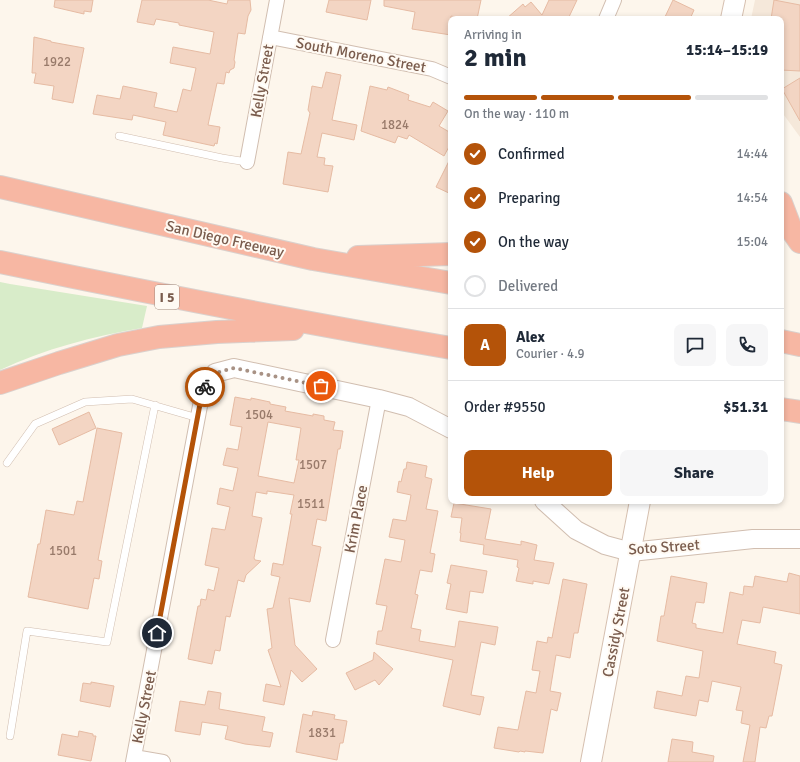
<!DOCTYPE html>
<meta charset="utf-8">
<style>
:root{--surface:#fff;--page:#f6f6f7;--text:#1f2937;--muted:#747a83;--line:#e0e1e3;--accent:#b45309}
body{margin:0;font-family:Signika,sans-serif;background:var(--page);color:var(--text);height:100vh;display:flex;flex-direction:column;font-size:15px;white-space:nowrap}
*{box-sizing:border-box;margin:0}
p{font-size:13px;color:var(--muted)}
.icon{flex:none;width:22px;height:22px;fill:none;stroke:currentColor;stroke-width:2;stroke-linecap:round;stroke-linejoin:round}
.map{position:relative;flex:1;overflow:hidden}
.sheet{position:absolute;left:448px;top:16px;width:336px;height:488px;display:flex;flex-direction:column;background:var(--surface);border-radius:8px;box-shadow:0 2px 6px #0003}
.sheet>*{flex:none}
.pin{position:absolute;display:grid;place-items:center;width:34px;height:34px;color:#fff;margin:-17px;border:2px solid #fff;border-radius:50%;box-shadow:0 1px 4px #0007}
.courier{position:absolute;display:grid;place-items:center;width:40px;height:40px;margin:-20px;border:3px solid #b45309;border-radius:50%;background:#fff;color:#222;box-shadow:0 1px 5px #0007}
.head em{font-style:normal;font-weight:700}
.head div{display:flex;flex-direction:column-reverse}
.head{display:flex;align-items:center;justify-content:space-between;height:68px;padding:0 16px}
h1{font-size:26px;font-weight:700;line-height:30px}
.bar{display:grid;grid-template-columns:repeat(4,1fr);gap:6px 4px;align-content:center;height:48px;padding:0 16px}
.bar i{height:5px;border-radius:3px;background:var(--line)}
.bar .selected{background:var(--accent)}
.bar p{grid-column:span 4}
.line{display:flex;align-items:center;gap:10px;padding:0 16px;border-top:1px solid var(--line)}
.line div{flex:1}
.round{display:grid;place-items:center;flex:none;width:42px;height:42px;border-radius:8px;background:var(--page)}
ol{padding:0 16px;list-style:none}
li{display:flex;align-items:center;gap:12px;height:44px}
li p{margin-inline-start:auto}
li .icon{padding:4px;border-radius:50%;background:var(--accent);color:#fff;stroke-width:4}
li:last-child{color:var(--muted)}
li i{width:22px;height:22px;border:2px solid var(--line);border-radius:50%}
.cta{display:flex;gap:8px;margin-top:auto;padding:8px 16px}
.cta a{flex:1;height:46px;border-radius:8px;background:var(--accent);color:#fff;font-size:16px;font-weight:700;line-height:46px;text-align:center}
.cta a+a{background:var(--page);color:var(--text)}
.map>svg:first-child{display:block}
.residential{fill:#f5e8da}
.green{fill:#d8ecc9}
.building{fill:#f3d5c3;stroke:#e6bba3;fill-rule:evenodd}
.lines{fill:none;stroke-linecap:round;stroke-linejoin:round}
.service-casing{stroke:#d1beb0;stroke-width:8}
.minor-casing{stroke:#d1beb0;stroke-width:16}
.tertiary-casing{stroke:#d1beb0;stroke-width:20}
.secondary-casing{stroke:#d6c0b0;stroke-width:22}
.motorway-casing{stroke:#dad1cd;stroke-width:24}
.service{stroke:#fff;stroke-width:7}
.minor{stroke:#fff;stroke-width:14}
.tertiary{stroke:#fff;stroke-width:18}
.secondary{stroke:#fff;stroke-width:20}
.motorway{stroke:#f7b7a3;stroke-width:22}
.done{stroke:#a89285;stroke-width:4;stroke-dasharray:0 7.2}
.route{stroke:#b45309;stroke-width:5}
.labels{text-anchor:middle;stroke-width:4;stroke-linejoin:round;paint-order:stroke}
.number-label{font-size:13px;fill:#987a6a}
.shield{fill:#fffaf3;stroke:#a28b7f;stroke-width:1}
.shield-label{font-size:14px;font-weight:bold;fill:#7a5c4d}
.street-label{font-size:15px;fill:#7a5c4d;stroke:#fffaf3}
</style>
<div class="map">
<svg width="800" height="762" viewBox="0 0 800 762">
<rect width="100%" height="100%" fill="#fdf6ec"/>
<path class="residential" d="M755 0H800V137L781 111V19H751Z"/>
<path class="green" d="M0 282 10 284 147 306 142 328C94 336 44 349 0 370Z"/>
<path class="building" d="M55 0H93L91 12 84 11V14L54 7Z
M142 0H208L227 4 228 0H250L251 10 248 16 245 34 238 33 234 60 235 62 234 68 230 70 229 73 226 72 224 84 217 83 208 125 220 127 217 144 215 143 214 146 163 135 166 122 133 115 132 120 93 114 97 95 120 99 123 86 157 93 154 107 177 112 183 89 191 91 196 68 170 63 173 47 210 54 214 32 179 25V23L156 19 154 25 137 22Z
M329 0H371L367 20 326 12Z
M384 0H481L477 19H467L451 16V35L412 29 415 12 384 6Z
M549 0H577L568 19H506L523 4 525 7 531 2 542 15Z
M673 0 694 10 690 19H664Z
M774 0 800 5V71L781 70V19H771Z
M34 37 51 41V42L84 48 73 103 52 99 54 86 34 83 36 73H32Z
M326 72 341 75 332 120 357 125 354 140 322 133 317 157 325 158 324 165 333 166 328 192 283 184 288 152 301 154 310 113 308 110 312 86 322 88Z
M800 78V121L782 89Z
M370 86 387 90 388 87 409 95 408 100 430 107 433 102 448 111 439 126 451 133V143L444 156 409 135 407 139 398 136 395 143 361 131Z
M451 157V194L436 187Z
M235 397 251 400V398L270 402V404L286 407 285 411 313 416V414L324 416V420L335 422 333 430 343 431 340 449H338L326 521 317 519 312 545 321 547 310 602 289 598 295 645 317 669 302 682 291 670 284 705 263 701 266 684 281 687 268 650 272 648 267 609 273 608 280 577 271 575 273 563 283 565 292 514H290L294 495 267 491V494L256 492 252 516 262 518 254 558 255 560 261 561 246 575 244 582 238 580 230 617 226 616 220 651 215 650 212 664 188 659 198 606H200L201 599 206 600 208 589 214 591 219 568 205 565 212 528 225 530 230 507 217 504 220 488 233 491 238 468 223 465 227 448 238 450 242 427 230 425ZM268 422 301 428 296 460H299L294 483 258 476Z
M89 412 96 428 59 445 52 429Z
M97 428 122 433 98 560 102 561 99 579 94 578 88 609 28 597 38 544H40L46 510 74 515 77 501 83 502Z
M407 462 427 466 425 477 432 479 426 509 438 511 430 553 435 554 432 572 420 570 415 594 418 595 411 628 421 630 419 641 455 647 459 621 498 627 495 645 481 642 471 695 484 697 480 715 443 706 453 660 376 644 378 631H382L387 606 376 604 385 559 401 562 405 540 389 537 393 519 406 521 411 495 397 492 399 481 401 482 404 469H406Z
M454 503 491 509 485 539 521 545V541L537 545 534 560 554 563 549 584 533 581V584L516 581 519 568 517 567 518 560 483 554 484 545 460 541 461 533H460L462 518 451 517Z
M451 565 487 571 483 593 470 591 467 613 446 609 451 584 447 583Z
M789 573 800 576V614L763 607 760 623 742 620 737 644 776 652 774 663 782 665 772 716H769L766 728 760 727 755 762H743L750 725 741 723 743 711 736 710 741 687 712 681 708 702 699 700 696 716 654 708 657 691 682 696 686 676 699 678 703 651 657 641 661 616H664L671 576 707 583 704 603 696 602 692 623 696 624V628L723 633 730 592 743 595 744 586 753 587 755 576 787 582Z
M563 579 587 584 578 633H574L570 658 556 655 550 691 561 693 557 711 551 709 543 753 525 751V752L520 751 519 752 494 748 498 727 518 730 526 691 536 693 540 671 532 670 537 641 547 643 548 637 552 638Z
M374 652 393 669 379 685 375 680 355 690 346 673 373 660Z
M91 682 114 686 110 707 80 701 83 683 91 684Z
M208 691 221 693 219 709 265 717 262 731 273 733 270 747 245 744 225 739 228 726 202 722 200 735 175 731 180 701 205 705Z
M313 711 335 715 334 719 347 721 343 743H340L337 760 296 752 303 714 312 716Z
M79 731 93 734V736H96L91 761 58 755 62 734 78 737Z
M672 739 693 742 692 752 714 756 713 762H668Z"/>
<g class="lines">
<g class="service-casing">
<path id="service" d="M119 136 222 158 247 162
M7 463 35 424 85 402 132 399 198 418
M10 736 27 631 107 642 155 405"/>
</g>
<g class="minor-casing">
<path id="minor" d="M606 19 614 0
M270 37 432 69 451 77
M247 162 277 0
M333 640 379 399
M134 757 163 762
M133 762 203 390 215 373"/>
</g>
<g class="tertiary-casing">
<path id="tertiary" d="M215 373 234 368 379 399 409 407 451 429
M544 501 576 530 605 545 631 552 753 539H800"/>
</g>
<g class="secondary-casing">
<path id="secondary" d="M731 19 735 0
M591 762 640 501"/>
</g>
<g class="motorway-casing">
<path id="motorway" d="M0 187 313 259 451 283
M781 203 791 229 800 242
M358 257 451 254
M0 262C150 293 300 322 451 348
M781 341 800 345
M0 383 59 363 118 345 159 337 217 332 293 329
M781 409 800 412"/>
</g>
<use href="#service" class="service"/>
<use href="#minor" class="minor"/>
<use href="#tertiary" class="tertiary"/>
<use href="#secondary" class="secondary"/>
<use href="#motorway" class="motorway"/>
</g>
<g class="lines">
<path class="done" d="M205 387 215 373 234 368 321 386"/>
<path class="route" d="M157 633 200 404 203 390 205 387"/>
</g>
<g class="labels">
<g class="number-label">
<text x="57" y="66">1922</text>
<text x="395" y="129">1824</text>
<text x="259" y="419">1504</text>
<text x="313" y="469">1507</text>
<text x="311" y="508">1511</text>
<text x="63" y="555">1501</text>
<text x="322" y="737">1831</text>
</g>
<rect class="shield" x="155" y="285" width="24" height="24" rx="3"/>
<g class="shield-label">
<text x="167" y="302">I 5</text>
</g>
<g class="street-label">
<text transform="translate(361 55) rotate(11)" y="5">South Moreno Street</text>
<text transform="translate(262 81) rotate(-80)" y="5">Kelly Street</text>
<text transform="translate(225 239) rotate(13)" y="5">San Diego Freeway</text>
<text transform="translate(356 519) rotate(-79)" y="5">Krim Place</text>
<text transform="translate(664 547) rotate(-4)" y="5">Soto Street</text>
<text transform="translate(616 632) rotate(-79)" y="5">Cassidy Street</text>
<text transform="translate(144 707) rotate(-79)" y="5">Kelly Street</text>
</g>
</g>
</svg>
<div class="pin" style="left:321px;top:386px;background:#ea580c"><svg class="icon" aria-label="bag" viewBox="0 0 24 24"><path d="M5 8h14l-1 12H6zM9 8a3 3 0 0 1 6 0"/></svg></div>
<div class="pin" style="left:157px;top:633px;background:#1f2937"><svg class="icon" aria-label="home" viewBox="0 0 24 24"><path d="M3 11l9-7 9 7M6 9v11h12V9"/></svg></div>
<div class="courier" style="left:205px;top:387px"><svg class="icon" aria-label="bike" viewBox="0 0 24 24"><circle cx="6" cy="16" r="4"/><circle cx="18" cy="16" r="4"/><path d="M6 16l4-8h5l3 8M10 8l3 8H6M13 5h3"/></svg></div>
<section class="sheet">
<div class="head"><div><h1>2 min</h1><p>Arriving in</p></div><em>15:14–15:19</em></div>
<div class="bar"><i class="selected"></i><i class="selected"></i><i class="selected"></i><i></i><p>On the way · 110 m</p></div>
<ol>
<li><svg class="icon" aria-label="check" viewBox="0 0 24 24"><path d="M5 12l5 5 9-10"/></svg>Confirmed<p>14:44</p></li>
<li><svg class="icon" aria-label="check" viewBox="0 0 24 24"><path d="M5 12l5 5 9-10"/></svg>Preparing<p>14:54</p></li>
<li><svg class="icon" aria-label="check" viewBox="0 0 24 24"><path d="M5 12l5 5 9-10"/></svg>On the way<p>15:04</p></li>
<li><i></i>Delivered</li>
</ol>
<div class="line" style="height:72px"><b class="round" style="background:var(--accent);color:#fff">A</b><div><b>Alex</b><p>Courier · 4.9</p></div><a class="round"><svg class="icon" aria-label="chat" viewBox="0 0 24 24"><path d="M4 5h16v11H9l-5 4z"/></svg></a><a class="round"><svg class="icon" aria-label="phone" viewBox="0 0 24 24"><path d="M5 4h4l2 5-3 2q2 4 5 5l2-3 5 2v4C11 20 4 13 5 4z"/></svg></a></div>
<div class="line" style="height:52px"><div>Order #9550</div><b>$51.31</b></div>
<div class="cta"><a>Help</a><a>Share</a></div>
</section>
</div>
